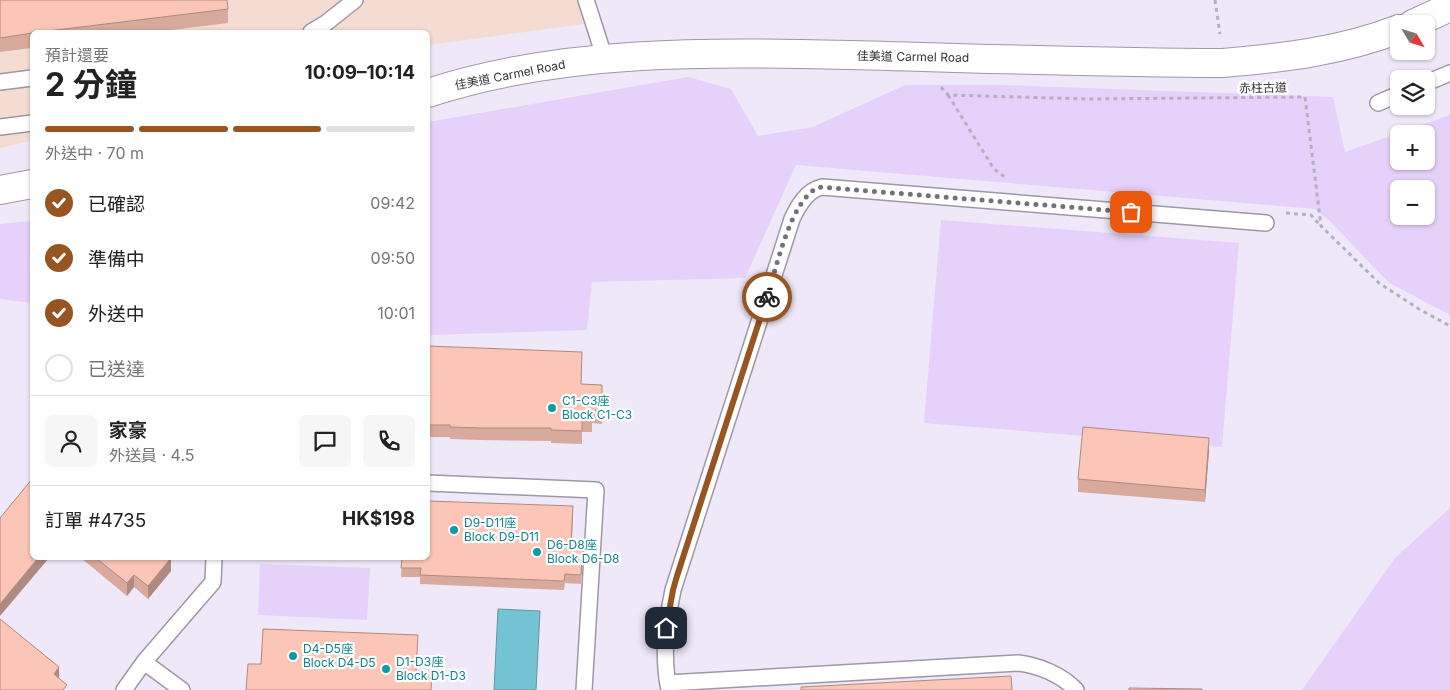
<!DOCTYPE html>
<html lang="zh-TW">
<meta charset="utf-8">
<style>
:root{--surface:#fff;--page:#f6f6f6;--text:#222;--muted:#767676;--line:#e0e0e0;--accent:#975621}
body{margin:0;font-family:Inter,"Noto Sans TC",sans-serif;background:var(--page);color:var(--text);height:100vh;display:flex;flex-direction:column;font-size:19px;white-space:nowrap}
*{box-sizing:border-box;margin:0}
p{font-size:16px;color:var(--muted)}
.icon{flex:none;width:28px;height:28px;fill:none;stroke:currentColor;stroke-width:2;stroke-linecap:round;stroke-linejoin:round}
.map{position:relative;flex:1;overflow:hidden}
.drawer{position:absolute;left:30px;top:30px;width:400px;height:530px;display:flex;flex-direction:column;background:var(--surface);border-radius:8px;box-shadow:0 1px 4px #0004}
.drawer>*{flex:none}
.needle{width:32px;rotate:128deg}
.tools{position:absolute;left:1390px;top:15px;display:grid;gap:10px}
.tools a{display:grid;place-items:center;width:45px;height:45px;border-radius:8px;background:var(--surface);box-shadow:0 1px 4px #0004;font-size:25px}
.pin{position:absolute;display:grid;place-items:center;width:42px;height:42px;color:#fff;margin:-21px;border-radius:10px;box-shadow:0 2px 8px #0006}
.courier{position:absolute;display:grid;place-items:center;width:50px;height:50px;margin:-25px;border:4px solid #975621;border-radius:50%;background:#fff;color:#222;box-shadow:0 1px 6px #0007}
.head em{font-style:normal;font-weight:700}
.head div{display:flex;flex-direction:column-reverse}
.head{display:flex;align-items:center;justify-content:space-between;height:85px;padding:0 15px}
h1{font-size:32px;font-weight:700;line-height:38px}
.bar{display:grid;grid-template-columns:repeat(4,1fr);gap:8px 5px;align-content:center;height:60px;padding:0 15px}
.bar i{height:6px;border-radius:4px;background:var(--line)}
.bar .selected{background:var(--accent)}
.bar p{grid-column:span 4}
.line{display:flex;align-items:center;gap:12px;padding:0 15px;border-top:1px solid var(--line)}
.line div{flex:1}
.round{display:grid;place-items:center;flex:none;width:52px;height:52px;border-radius:8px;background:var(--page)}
ol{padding:0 15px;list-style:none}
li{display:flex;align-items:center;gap:15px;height:55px}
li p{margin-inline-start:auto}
li .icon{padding:5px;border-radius:50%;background:var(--accent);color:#fff;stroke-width:4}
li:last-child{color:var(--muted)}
li i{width:28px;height:28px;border:2px solid var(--line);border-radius:50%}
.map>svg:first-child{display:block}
.commercial{fill:#f4dcd2}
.green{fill:#e5d1f9;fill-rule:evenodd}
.water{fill:#73c3d4;stroke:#6097a5}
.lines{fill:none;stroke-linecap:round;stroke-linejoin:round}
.service-casing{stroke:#9e97a6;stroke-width:18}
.tertiary-casing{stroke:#9e97a6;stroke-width:30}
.path{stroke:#b6b0be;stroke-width:3;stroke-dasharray:4 4;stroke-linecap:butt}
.service{stroke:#fff;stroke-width:15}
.tertiary{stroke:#fff;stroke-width:28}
.wall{fill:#d8a99d}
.shaded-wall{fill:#b08a80}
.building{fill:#fbc5b7;stroke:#b08a80}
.done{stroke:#75717b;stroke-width:5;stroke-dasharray:0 9}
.route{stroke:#975621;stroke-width:6}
.culture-dot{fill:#0f9aa8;stroke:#fff;stroke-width:2}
.labels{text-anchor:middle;stroke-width:4.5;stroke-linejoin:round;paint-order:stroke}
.street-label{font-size:12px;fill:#343138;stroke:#fff}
.culture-label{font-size:12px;fill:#0d838f;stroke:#fff;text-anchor:start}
</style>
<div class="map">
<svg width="1450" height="690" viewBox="0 0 1450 690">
<rect width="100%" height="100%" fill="#efe8f8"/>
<path class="commercial" d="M0 0H594L599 22 428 45V32H32V141L0 148Z"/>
<path class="green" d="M688 77 731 89 758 136 813 127 905 85H999L1333 97 1345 152 1450 115V315L1388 282 1330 221 1315 209 796 165 745 278 592 282 587 330 428 335V122ZM1399 134H1426V161H1399ZM1399 189H1426V216H1399Z
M941 220 1239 243 1222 447 924 423Z
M32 221V303L0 299V224Z
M1450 508V690H1302L1395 558Z
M260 564 370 568 367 620 258 615Z"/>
<path class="water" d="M498 609 540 611 536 690H494Z"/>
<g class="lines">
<g class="service-casing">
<path id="service" d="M586 0 605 59
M311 32 326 23 355 0
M0 82 32 78
M1426 83 1450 73
M1378 103 1399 94
M0 127 32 123
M428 483 596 490 584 690
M668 683 1018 663C1038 665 1062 675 1076 690
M124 690 144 662
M182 690 144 662 213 582 214 558
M669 690C662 656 666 624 673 590L792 219C798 206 807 190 822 187L1266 223"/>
</g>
<g class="tertiary-casing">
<path id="tertiary" d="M1413 24 1450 7
M428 93C562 49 710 52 850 55 974 58 1098 63 1223 63 1283 58 1342 51 1399 29
M0 190 32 184"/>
</g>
<path class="path" d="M1215 0 1220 34
M941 87 948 95 1088 99 1305 97 1321 226 1379 283 1419 309 1450 326
M948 95 994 169 1005 177
M1286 213 1311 215 1320 225"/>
<use href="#service" class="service"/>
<use href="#tertiary" class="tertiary"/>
</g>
<path class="wall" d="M0 0 228 9V23L154 32H32V48L0 52Z
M428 346 582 364 581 384 602 397V424L592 423V432H582V444L551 443V441L481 440 450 439V437H428Z
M1209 451 1205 502 1078 492V479Z
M573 515 572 542 583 552 581 584 565 583 564 590 420 584V577H401L402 558Z
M81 558H170L171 571 148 599 134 587 127 596Z"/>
<path class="shaded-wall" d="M1209 438V451L1205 502V490Z
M38 558H49L0 616V604Z
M171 558V571L148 599V586Z
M134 575V587L127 596V583Z
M59 667V680L54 674Z"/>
<path class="building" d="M0 0H227L228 9 40 32H32V33L0 38Z
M428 346 582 352 581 384 602 385V411L592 410V420H582V431L551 430V428H481L450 427V425H428Z
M1083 427 1209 438 1205 490 1078 479Z
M32 479V558H38L0 604V518Z
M428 501 573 506 571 542 583 543 581 575 565 574 564 581 420 575 421 568H401L402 558H428Z
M96 558H171L148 586 134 575 127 583Z
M0 619 59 667 54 674 67 685 63 690H0Z
M263 629 418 635 416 671 432 672 431 690H246L248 664H261Z
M1011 676 1012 690H801V687Z
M1129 688 1202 689V690H1129Z"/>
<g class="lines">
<path class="done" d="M767 297C777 267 790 200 819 187L1131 212"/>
<path class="route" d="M666 628 673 590 677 576 767 297"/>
</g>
<g class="culture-dot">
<circle cx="552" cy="408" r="5"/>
<circle cx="454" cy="530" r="5"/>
<circle cx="537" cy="552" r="5"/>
<circle cx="293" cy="656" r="5"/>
<circle cx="386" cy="669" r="5"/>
</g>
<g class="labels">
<g class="street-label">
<text transform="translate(913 57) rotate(1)" y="4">佳美道 Carmel Road</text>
<text transform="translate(510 75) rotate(-11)" y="4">佳美道 Carmel Road</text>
<text transform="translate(1263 88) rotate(-1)" y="4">赤柱古道</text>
</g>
<g class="culture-label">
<text x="562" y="405">C1-C3座<tspan x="562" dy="14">Block C1-C3</tspan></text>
<text x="464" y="527">D9-D11座<tspan x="464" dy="14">Block D9-D11</tspan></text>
<text x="547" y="549">D6-D8座<tspan x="547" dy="14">Block D6-D8</tspan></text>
<text x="303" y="653">D4-D5座<tspan x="303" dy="14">Block D4-D5</tspan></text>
<text x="396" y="666">D1-D3座<tspan x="396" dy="14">Block D1-D3</tspan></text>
</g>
</g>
</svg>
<div class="tools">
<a><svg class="needle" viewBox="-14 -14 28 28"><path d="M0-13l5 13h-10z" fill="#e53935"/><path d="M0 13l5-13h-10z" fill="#767676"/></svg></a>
<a><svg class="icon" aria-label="layers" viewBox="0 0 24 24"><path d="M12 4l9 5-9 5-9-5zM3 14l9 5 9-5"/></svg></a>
<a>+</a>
<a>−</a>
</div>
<div class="pin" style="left:1131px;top:212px;background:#ea580c"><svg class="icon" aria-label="bag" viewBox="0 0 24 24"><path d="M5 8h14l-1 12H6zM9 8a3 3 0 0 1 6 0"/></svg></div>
<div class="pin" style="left:666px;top:628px;background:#1f2937"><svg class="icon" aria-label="home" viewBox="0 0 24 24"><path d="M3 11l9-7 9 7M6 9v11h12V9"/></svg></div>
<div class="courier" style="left:767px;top:297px"><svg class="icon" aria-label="bike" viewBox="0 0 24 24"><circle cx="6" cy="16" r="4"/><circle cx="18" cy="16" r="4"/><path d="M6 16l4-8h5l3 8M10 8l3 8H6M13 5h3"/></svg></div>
<section class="drawer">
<div class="head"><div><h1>2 分鐘</h1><p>預計還要</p></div><em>10:09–10:14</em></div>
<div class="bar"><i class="selected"></i><i class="selected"></i><i class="selected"></i><i></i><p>外送中 · 70 m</p></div>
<ol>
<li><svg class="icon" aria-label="check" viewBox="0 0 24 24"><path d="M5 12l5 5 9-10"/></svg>已確認<p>09:42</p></li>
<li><svg class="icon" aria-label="check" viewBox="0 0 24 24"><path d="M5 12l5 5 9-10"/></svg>準備中<p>09:50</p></li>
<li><svg class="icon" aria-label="check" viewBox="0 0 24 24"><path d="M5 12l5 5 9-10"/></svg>外送中<p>10:01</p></li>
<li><i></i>已送達</li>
</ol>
<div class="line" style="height:90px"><a class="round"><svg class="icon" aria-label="person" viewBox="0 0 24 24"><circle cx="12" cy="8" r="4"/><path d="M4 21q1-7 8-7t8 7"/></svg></a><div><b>家豪</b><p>外送員 · 4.5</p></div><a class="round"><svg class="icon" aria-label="chat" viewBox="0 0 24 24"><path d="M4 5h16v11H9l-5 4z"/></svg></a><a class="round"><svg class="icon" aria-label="phone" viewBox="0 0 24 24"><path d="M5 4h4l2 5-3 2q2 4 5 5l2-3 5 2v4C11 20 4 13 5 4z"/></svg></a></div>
<div class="line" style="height:65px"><div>訂單 #4735</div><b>HK$198</b></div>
</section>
</div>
